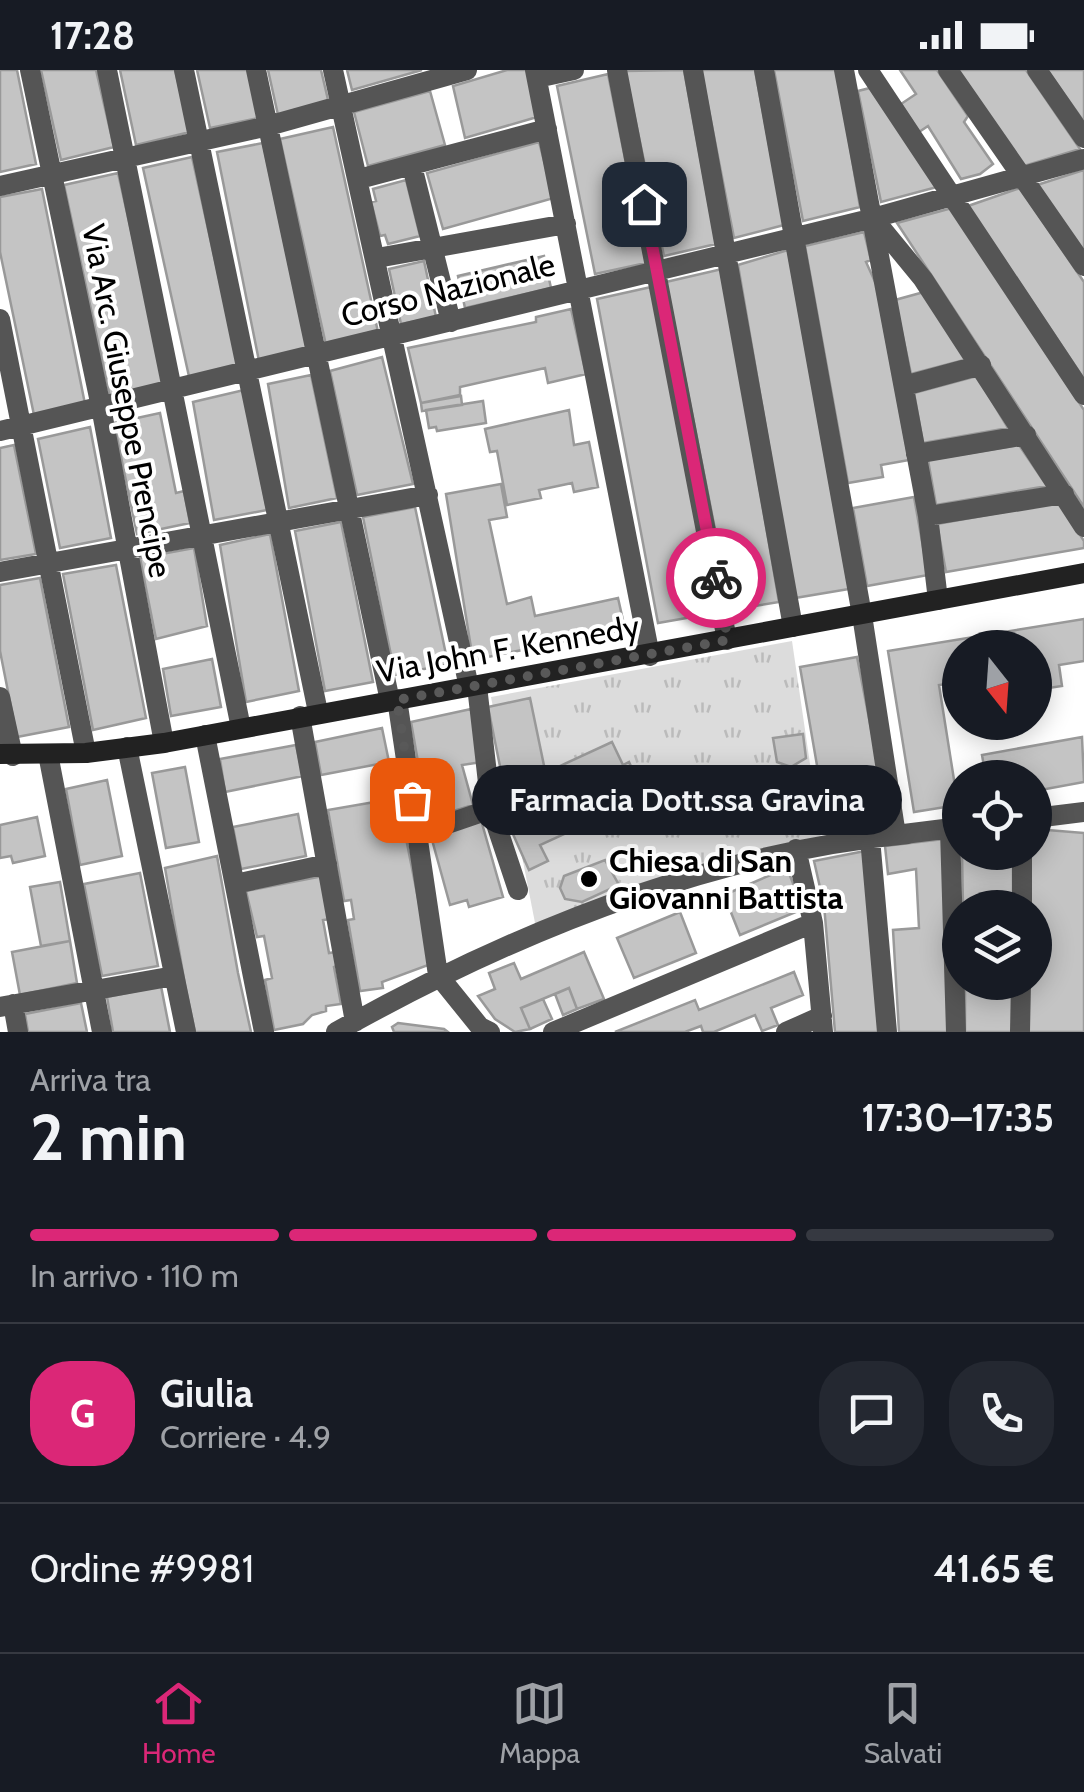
<!DOCTYPE html>
<html lang="it">
<meta charset="utf-8">
<style>
:root{--surface:#171b24;--page:#242831;--text:#f1f3f6;--muted:#9ea1a6;--line:#363941;--accent:#db2777}
body{margin:0;font-family:Cabin,sans-serif;background:var(--page);color:var(--text);height:100vh;display:flex;flex-direction:column;font-size:38px;white-space:nowrap}
*{box-sizing:border-box;margin:0}
p{font-size:32px;color:var(--muted)}
.icon{flex:none;width:55px;height:55px;fill:none;stroke:currentColor;stroke-width:2;stroke-linecap:round;stroke-linejoin:round}
.map{position:relative;height:962px;overflow:hidden}
.panel{display:flex;flex-direction:column;background:var(--surface);flex:1}
.panel>*{flex:none}
.needle{width:65px;rotate:163deg}
.buttons{position:absolute;left:942px;top:560px;display:grid;gap:20px}
.buttons a{display:grid;place-items:center;width:110px;height:110px;border-radius:50%;background:var(--surface);box-shadow:0 5px 25px #0003;font-size:50px}
.pin{position:absolute;display:grid;place-items:center;width:85px;height:85px;color:#fff;margin:-42px;border-radius:20px;box-shadow:0 5px 15px #0006}
.courier{position:absolute;display:grid;place-items:center;width:100px;height:100px;margin:-50px;border:8px solid #db2777;border-radius:50%;background:#fff;color:#222;box-shadow:0 2px 12px #0007}
.bubble{position:absolute;height:70px;border-radius:35px;background:var(--surface);box-shadow:0 5px 25px #0003;font-size:32px;font-weight:800;line-height:70px;text-align:center}
.headline em{font-style:normal;font-weight:800}
.headline div{display:flex;flex-direction:column-reverse}
.headline{display:flex;align-items:center;justify-content:space-between;height:170px;padding:0 30px}
h1{font-size:65px;font-weight:800;line-height:75px}
.bar{display:grid;grid-template-columns:repeat(4,1fr);gap:15px 10px;align-content:center;height:120px;padding:0 30px}
.bar i{height:12px;border-radius:8px;background:var(--line)}
.bar .current{background:var(--accent)}
.bar p{grid-column:span 4}
.line{display:flex;align-items:center;gap:25px;padding:0 30px;border-top:2px solid var(--line)}
.line div{flex:1}
.round{display:grid;place-items:center;flex:none;width:105px;height:105px;border-radius:40px;background:var(--page)}
.status{display:flex;justify-content:space-between;align-items:center;height:70px;padding:0 50px;background:var(--surface);direction:ltr}
.status svg{height:28px;fill:currentColor}
.tab-bar{display:flex;justify-content:space-around;align-items:center;height:140px;border-top:2px solid var(--line);background:var(--surface);font-size:28px;color:var(--muted)}
.tab-bar a{display:grid;justify-items:center;gap:5px}
.tab-bar .current{color:var(--accent)}
.map>svg:first-child{display:block}
.grass{fill:url(#grass-tufts)}
.building{fill:#c4c4c4;stroke:#999;stroke-width:2.5}
.lines{fill:none;stroke-linecap:round;stroke-linejoin:round}
.street{stroke:#555;stroke-width:20}
.secondary{stroke:#222;stroke-width:20}
.done{stroke:#595959;stroke-width:10;stroke-dasharray:0 18}
.route{stroke:#db2777;stroke-width:12}
.poi-dot{fill:#000;stroke:#fff;stroke-width:4}
.labels{text-anchor:middle;stroke-width:8;stroke-linejoin:round;paint-order:stroke}
.street-label{font-size:32px;fill:#000;stroke:#fff}
.poi-label{font-size:32px;font-weight:bold;fill:#000;stroke:#fff;text-anchor:start}
</style>
<div class="status"><b>17:28</b><svg viewBox="0 0 49 12"><path d="M0 12V9h3v3zM5 12V6h3v6zM10 12V3h3v9zM15 12V0h3v12zM26 1h20v11H26zM47 4h2v5h-2z"/></svg></div>
<div class="map">
<svg width="1084" height="962" viewBox="0 0 1084 962">
<defs>
<pattern id="grass-tufts" width="24" height="20" patternUnits="userSpaceOnUse" patternTransform="scale(2.5)"><rect width="24" height="20" fill="#dcdcdc"/><path d="M3 7l-1-3M5 7V3M7 7l1-3M15 17l-1-3M17 17v-4M19 17l1-3" fill="none" stroke="#bbb"/></pattern>
</defs>
<rect width="100%" height="100%" fill="#fff"/>
<path class="grass" d="M792 571 821 769 536 858 491 627Z"/>
<path class="building" d="M0 0H17L36 94 0 102Z
M41 0H96L114 77 61 90Z
M120 0H175L190 62 136 75Z
M197 0H248L259 48 210 58Z
M268 0H321L329 34 278 45Z
M347 0H422L352 20Z
M507 0H527L537 47 465 68 453 16Z
M684 0 716 174 664 186 625 1Z
M701 0H755L784 155 734 168Z
M774 0H837L860 137 803 151Z
M900 0H937L968 46 964 52 993 94 980 104 961 109 928 56 919 62 901 34 916 24Z
M958 0H1026L1080 79 1024 96Z
M1047 0H1084V52Z
M608 4 646 193 595 204 557 16Z
M870 18 937 117 881 132 858 21Z
M430 21 445 75 368 96 354 42Z
M333 57 378 262 326 275 280 69Z
M539 72 554 128 443 159 427 103Z
M263 73 307 279 259 291 217 82Z
M192 87 239 298 190 311 143 98Z
M1084 100V182L1037 115Z
M118 103 166 315 110 327 64 115Z
M406 110 420 166 388 174 385 165 380 166 371 132 376 131 373 119Z
M1020 118 1084 212V309L968 136Z
M42 119 85 334 34 345 0 182V127Z
M952 138 1084 340V437L897 153Z
M864 162 871 190 866 192 876 214 909 390 881 395 883 407 848 413 805 176Z
M788 180 849 519 795 528 738 195Z
M544 186 551 218 465 238 458 206Z
M424 191 436 247 401 254 389 199Z
M722 199 779 532 731 540 666 212Z
M651 217 715 543 658 553 597 229Z
M924 222 968 289 911 304 895 230Z
M571 239 586 304 548 313 545 298 460 317V325L421 333 408 278 536 252V247Z
M382 287 413 414 357 425 330 301Z
M311 305 337 428 289 438 268 314Z
M977 306 1008 358 923 373 914 323Z
M244 320 267 440 214 450 193 332Z
M461 326 462 335 422 341 421 333Z
M483 331 486 353 437 361 436 357 429 358 426 340Z
M569 340 574 375 589 372 598 417 574 422 572 413 539 420 541 428 507 435 497 381 490 382 485 359Z
M160 343 176 423 184 421 190 453 137 464 114 353Z
M90 357 111 468 60 478 38 369Z
M14 375 36 484 0 490V378Z
M1019 375 1047 416 936 435 928 390Z
M501 414 507 447 489 450 507 534 531 527 535 546 618 528 625 559 473 590 446 424Z
M914 427 928 505 867 516 853 438Z
M1059 432 1084 471V478L946 502 937 454Z
M415 437 448 594 395 605 363 447Z
M341 452 373 612 325 621 295 461Z
M270 464 299 621 246 632 220 475Z
M194 478 207 556 156 569 140 488Z
M116 495 146 648 93 660 63 504Z
M40 508 69 657 17 667 0 581V515Z
M1084 549V591L1059 595 1062 616 1035 620V578H960V612L939 615 958 735 914 742 888 581Z
M857 587 888 746 828 759 800 597Z
M212 589 221 637 171 646 163 599Z
M530 628 547 710 506 726 488 637Z
M471 639 482 692 462 695 473 735 428 749 411 652Z
M382 658 389 692 321 705 315 672Z
M803 664 806 688 791 697 777 692 773 668Z
M1082 667 1084 712 1035 721V708H986L982 685Z
M612 672 623 695 629 692 645 727 540 775 548 791 529 800 508 753 571 720 560 696Z
M296 675 303 706 225 722 220 689Z
M185 697 199 772 166 778 152 703Z
M392 708 395 726 378 730 375 712Z
M107 710 122 786 80 795 66 719Z
M398 728 431 894 382 912 383 918 360 921 348 850 354 849 351 830 344 831 328 740Z
M298 744 306 786 241 799 233 757Z
M37 747 45 786 13 793 11 786 0 788V755Z
M481 750 503 827 469 837 467 830 450 835 431 766Z
M1035 759 1084 763V962H1028V912H1035V838H1029V782H1035Z
M944 769 948 962H899L893 860 919 858 916 799 888 804 885 776Z
M865 781 882 962H835L824 835 814 791Z
M962 782H1013V838H963Z
M217 786 238 903 251 962H195L185 915 165 798Z
M605 790 619 815 582 832 565 829 560 818 564 806Z
M787 798 803 839 740 865 724 825Z
M140 803 158 896 102 906 84 814Z
M323 806 331 849 323 850 329 883 336 882 339 895 334 897 341 934 326 936V941L312 945 303 954 274 960 265 910 272 908 264 866 257 867 246 821Z
M60 812 70 871 41 876 30 817Z
M680 842 696 883 634 908 617 868Z
M70 871 77 913 20 925 12 882Z
M584 882 604 929 577 939 569 918 521 938 530 959 515 962 495 949 478 926 495 919 489 903 514 893 521 909Z
M794 902 803 925 771 938 778 955 762 961 755 945 714 962H703L701 956 685 962H615L695 930 699 940Z
M965 912H1013V962H965Z
M161 916 170 962H113L107 927Z
M569 918 577 939 563 945 555 924Z
M543 929 552 949 530 959 521 938Z
M81 933 87 962H28L25 944Z
M398 953 444 959 448 962H394L392 957Z"/>
<g class="lines">
<path class="street" d="M30 0 101 337 164 673
M107 0 241 658
M184 0 318 642
M256 0 390 631
M333 0 469 617
M535 0 650 586
M617 0 727 570
M693 0 793 557
M764 0 862 545 896 765 960 757
M844 0 928 446 938 530
M868 0 1084 325
M948 0 1084 196
M1037 0 1084 68
M537 8 574 0
M412 96 451 252
M359 109 547 59
M0 116 268 56 467 0
M873 148 923 209 1084 457
M377 188 566 154
M0 249 86 683
M904 316 981 295
M0 361 870 149 1084 89
M916 384 1026 365
M928 446 1064 424
M0 502 428 425
M477 616 491 739 518 820
M0 627 13 686
M397 629 438 905
M300 646 355 952
M205 665 264 962
M127 677 186 962
M48 684 102 962
M1035 748 1084 742
M950 760 956 962
M418 764 491 739
M870 768 887 962
M796 779 813 853 823 962
M235 814 327 794
M1022 838V782
M438 905 480 957 490 962
M13 934 18 962
M0 937 174 906
M336 962C511 864 707 783 908 764
M553 962 813 853
M786 962 822 946
M1020 962 1021 912"/>
<path class="secondary" d="M0 684 86 683 164 673 1084 503"/>
</g>
<g class="lines">
<path class="done" d="M412 730 397 630 728 570 716 508"/>
<path class="route" d="M644 134 716 508"/>
</g>
<circle class="poi-dot" cx="589" cy="809" r="10"/>
<g class="labels">
<g class="street-label">
<text transform="translate(448 220) rotate(-14)" y="11">Corso Nazionale</text>
<text transform="translate(127 331) rotate(79)" y="11">Via Arc. Giuseppe Prencipe</text>
<text transform="translate(508 579) rotate(-10)" y="11">Via John F. Kennedy</text>
</g>
<g class="poi-label">
<text x="609" y="802">Chiesa di San<tspan x="609" dy="37">Giovanni Battista</tspan></text>
</g>
</g>
</svg>
<div class="buttons">
<a><svg class="needle" viewBox="-14 -14 28 28"><path d="M0-13l5 13h-10z" fill="#e53935"/><path d="M0 13l5-13h-10z" fill="#9ea1a6"/></svg></a>
<a><svg class="icon" aria-label="locate" viewBox="0 0 24 24"><circle cx="12" cy="12" r="6"/><path d="M12 2v4M12 18v4M2 12h4M18 12h4"/></svg></a>
<a><svg class="icon" aria-label="layers" viewBox="0 0 24 24"><path d="M12 4l9 5-9 5-9-5zM3 14l9 5 9-5"/></svg></a>
</div>
<div class="pin" style="left:412px;top:730px;background:#ea580c"><svg class="icon" aria-label="bag" viewBox="0 0 24 24"><path d="M5 8h14l-1 12H6zM9 8a3 3 0 0 1 6 0"/></svg></div>
<div class="pin" style="left:644px;top:134px;background:#1f2937"><svg class="icon" aria-label="home" viewBox="0 0 24 24"><path d="M3 11l9-7 9 7M6 9v11h12V9"/></svg></div>
<div class="courier" style="left:716px;top:508px"><svg class="icon" aria-label="bike" viewBox="0 0 24 24"><circle cx="6" cy="16" r="4"/><circle cx="18" cy="16" r="4"/><path d="M6 16l4-8h5l3 8M10 8l3 8H6M13 5h3"/></svg></div>
<div class="bubble" style="left:472px;top:695px;width:430px">Farmacia Dott.ssa Gravina</div>
</div>
<section class="panel">
<div class="headline"><div><h1>2 min</h1><p>Arriva tra</p></div><em>17:30–17:35</em></div>
<div class="bar"><i class="current"></i><i class="current"></i><i class="current"></i><i></i><p>In arrivo · 110 m</p></div>
<div class="line" style="height:180px"><b class="round" style="background:var(--accent);color:#fff">G</b><div><b>Giulia</b><p>Corriere · 4.9</p></div><a class="round"><svg class="icon" aria-label="chat" viewBox="0 0 24 24"><path d="M4 5h16v11H9l-5 4z"/></svg></a><a class="round"><svg class="icon" aria-label="phone" viewBox="0 0 24 24"><path d="M5 4h4l2 5-3 2q2 4 5 5l2-3 5 2v4C11 20 4 13 5 4z"/></svg></a></div>
<div class="line" style="height:130px"><div>Ordine #9981</div><b>41.65 €</b></div>
</section>
<nav class="tab-bar">
<a class="current"><svg class="icon" aria-label="home" viewBox="0 0 24 24"><path d="M3 11l9-7 9 7M6 9v11h12V9"/></svg>Home</a>
<a><svg class="icon" aria-label="map" viewBox="0 0 24 24"><path d="M3 6l6-2 6 2 6-2v14l-6 2-6-2-6 2zM9 4v14M15 6v14"/></svg>Mappa</a>
<a><svg class="icon" aria-label="saved" viewBox="0 0 24 24"><path d="M7 4h10v16l-5-4-5 4z"/></svg>Salvati</a>
</nav>
